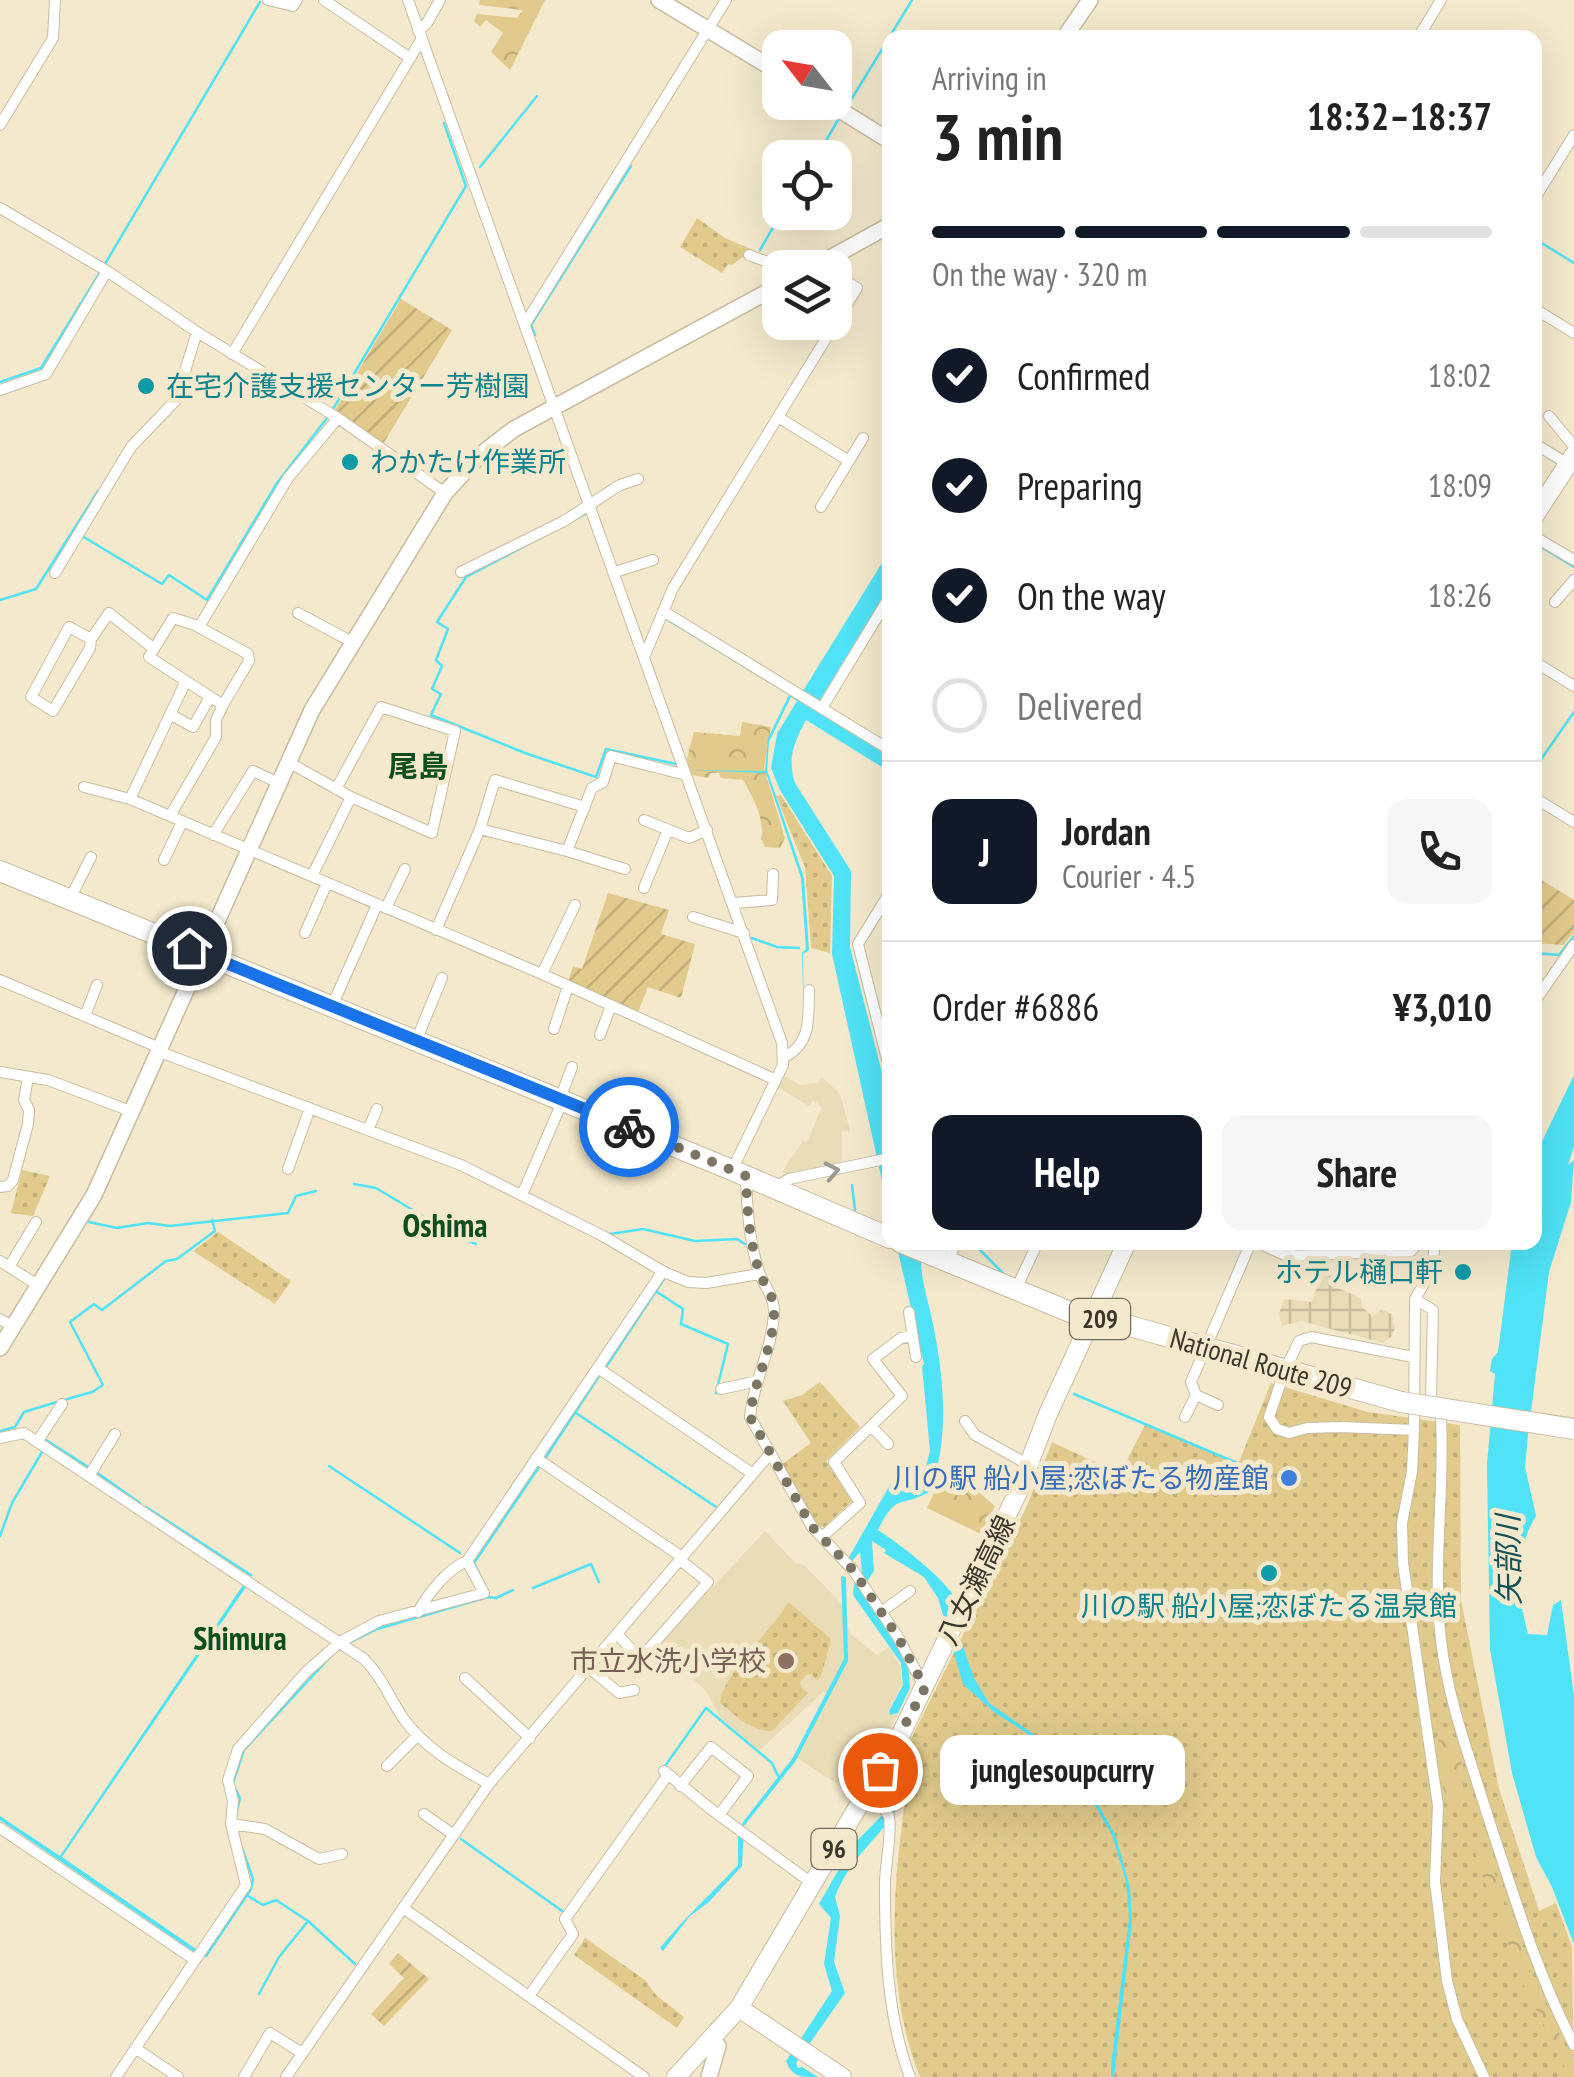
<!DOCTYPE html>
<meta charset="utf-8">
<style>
:root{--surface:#fff;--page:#f6f6f6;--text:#222;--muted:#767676;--line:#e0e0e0;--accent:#111827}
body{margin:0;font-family:"PT Sans Narrow","Noto Sans JP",sans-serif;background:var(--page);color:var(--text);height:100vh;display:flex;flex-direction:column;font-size:38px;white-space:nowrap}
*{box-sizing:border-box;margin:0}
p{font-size:32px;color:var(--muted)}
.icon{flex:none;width:55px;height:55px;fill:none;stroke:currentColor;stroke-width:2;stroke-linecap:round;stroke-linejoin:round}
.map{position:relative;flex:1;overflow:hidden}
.drawer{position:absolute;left:882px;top:30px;width:660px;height:1220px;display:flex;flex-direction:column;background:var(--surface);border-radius:20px;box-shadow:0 10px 40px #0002}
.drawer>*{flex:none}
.needle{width:65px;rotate:301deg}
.fabs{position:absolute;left:762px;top:30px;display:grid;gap:20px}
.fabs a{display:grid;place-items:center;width:90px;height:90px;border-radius:20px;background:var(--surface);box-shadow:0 10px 40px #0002;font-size:50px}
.pin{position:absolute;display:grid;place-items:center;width:85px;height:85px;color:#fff;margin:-42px;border:5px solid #fff;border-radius:50%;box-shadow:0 2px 10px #0007}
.courier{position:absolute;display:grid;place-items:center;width:100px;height:100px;margin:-50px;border:8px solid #1a73e8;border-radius:50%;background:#fff;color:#222;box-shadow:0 2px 12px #0007}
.bubble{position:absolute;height:70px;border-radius:20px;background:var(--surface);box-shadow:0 10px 40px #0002;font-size:32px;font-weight:800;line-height:70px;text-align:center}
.summary em{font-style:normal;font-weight:800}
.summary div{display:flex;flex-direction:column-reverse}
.summary{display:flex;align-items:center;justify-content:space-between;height:170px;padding:0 50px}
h1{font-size:65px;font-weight:800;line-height:75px}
.bar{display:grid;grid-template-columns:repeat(4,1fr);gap:15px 10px;align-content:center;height:120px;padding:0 50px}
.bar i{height:12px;border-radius:8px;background:var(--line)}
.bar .selected{background:var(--accent)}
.bar p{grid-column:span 4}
.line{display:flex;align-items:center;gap:25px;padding:0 50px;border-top:2px solid var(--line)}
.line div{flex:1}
.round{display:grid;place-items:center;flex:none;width:105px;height:105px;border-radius:20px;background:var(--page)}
ol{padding:0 50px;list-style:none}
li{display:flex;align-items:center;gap:30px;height:110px}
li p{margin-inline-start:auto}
li .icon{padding:10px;border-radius:50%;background:var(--accent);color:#fff;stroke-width:4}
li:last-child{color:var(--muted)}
li i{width:55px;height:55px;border:5px solid var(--line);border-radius:50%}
.cta{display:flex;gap:20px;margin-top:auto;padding:20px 50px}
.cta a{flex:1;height:115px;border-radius:20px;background:var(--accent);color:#fff;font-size:40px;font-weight:800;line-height:115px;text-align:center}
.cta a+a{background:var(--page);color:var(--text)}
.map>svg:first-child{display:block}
.industrial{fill:url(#industrial-grid)}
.built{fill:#e9dcb7}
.grass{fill:url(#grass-dots)}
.forest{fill:url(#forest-crowns)}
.garden{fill:url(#garden-furrows)}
.water{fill:#50e2f6}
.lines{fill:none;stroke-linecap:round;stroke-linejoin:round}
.stream{stroke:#50e2f6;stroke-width:2.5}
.street-casing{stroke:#c7bca0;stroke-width:12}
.secondary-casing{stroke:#c7bca0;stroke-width:18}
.primary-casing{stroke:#c7bca0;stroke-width:20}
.highway-casing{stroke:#c7bca0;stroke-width:22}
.street{stroke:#fff;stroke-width:10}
.secondary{stroke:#fff;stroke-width:15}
.primary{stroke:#fff;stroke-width:18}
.highway{stroke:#fff;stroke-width:20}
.highway-bridge-casing{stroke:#c7bca0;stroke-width:22;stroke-linecap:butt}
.highway-bridge{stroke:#fff;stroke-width:20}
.oneway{stroke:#9d9a95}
.done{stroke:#7c7563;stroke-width:10;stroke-dasharray:0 18}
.route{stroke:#1a73e8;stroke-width:12}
.culture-dot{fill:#0f9aa8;stroke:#f4e9cc;stroke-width:4}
.shop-dot{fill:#3f7fe0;stroke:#f4e9cc;stroke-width:4}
.education-dot{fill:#8d6e63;stroke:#f4e9cc;stroke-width:4}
.labels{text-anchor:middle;stroke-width:10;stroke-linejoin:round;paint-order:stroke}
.shield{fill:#f4e9cc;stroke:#726c5b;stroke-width:2.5}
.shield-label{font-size:25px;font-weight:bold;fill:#3b362b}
.culture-label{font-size:28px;fill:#0d838f;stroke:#f4e9cc;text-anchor:start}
.street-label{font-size:28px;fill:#3b362b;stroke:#f4e9cc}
.shop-label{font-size:28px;fill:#366cbe;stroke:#f4e9cc;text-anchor:end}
.education-label{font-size:28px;fill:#785e54;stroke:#f4e9cc;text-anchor:end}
.neighbourhood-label{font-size:30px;font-weight:bold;fill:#0e4e1e;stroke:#f4e9cc}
.water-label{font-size:30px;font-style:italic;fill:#125159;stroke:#f4e9cc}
.quarter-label{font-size:32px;font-weight:bold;fill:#0e4e1e;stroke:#f4e9cc}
</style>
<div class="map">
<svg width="1574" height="2077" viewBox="0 0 1574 2077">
<defs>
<pattern id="industrial-grid" width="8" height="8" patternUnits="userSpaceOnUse" patternTransform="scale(2.5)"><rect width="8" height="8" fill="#e9dcb7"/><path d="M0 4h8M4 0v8" fill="none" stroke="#c9bd9e"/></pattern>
<pattern id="grass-dots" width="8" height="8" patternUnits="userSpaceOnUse" patternTransform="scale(2.5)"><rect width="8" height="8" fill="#e1ca8c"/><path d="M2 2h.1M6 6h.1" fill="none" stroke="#c2ae79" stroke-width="1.8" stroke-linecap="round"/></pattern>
<pattern id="forest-crowns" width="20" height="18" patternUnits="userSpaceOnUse" patternTransform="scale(2.5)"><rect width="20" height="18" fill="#e1ca8c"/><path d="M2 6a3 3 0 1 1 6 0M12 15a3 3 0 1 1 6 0" fill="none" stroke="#c2ae79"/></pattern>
<pattern id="garden-furrows" width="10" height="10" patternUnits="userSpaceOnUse" patternTransform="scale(2.5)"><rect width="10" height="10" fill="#e1ca8c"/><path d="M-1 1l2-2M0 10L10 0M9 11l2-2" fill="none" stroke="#c2ae79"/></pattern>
</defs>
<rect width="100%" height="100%" fill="#f4e9cc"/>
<path class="industrial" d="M1323 1273 1337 1274 1333 1286 1361 1298 1362 1307 1372 1316 1381 1310 1392 1314 1395 1328 1392 1336 1383 1343 1301 1321 1282 1326 1279 1314 1284 1299 1311 1302Z"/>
<path class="built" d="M785 1076 799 1085 818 1083 822 1077 840 1094 850 1131 842 1132V1165L787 1174 782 1172 803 1141 807 1142 822 1107 813 1100 809 1106 778 1087Z
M765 1531 796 1564 804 1565 844 1606 849 1633 877 1655 889 1647 901 1667 902 1684 888 1711 890 1716 898 1714 853 1794 797 1758 830 1696 823 1692 759 1751 721 1718 706 1691 658 1646Z"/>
<path class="grass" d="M697 218 725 238 753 250 732 265 728 264 722 273 680 247Z
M781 795 832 876 830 953 811 948 805 867 776 796Z
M22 1170 50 1176 33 1216 11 1213Z
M218 1232 291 1281 275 1304 193 1251Z
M820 1382 860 1427 826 1461 852 1501 824 1527 818 1526 781 1465 811 1443 783 1401 802 1395Z
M1271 1383 1368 1412 1460 1425 1461 1600 1499 1789 1539 1911 1556 1903 1572 1947 1574 2077H920C880 1976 895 1861 912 1756L909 1743 1027 1506 1052 1442 1120 1474 1145 1425 1239 1462Z
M789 1602 831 1639 821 1677 817 1680 811 1674 806 1675 800 1683 803 1690 809 1692 772 1731C752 1732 735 1715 720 1703 724 1672 771 1631 789 1602Z
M585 1938 645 1980 656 1995 684 2017 677 2028 574 1955Z"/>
<path class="forest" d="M480 0H545L510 70 491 52 503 33 486 20 480 27 474 21 477 14 517 18 523 10 479 5Z
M742 722 771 727 764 768 785 838 780 848 765 847 761 839C765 818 753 798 743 780L721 778 719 773H710L709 778 690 775 687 758 694 732 740 736Z
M947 1465 995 1506 981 1534 927 1508Z
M1448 1728 1463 1757 1458 1772 1459 1784 1468 1791 1458 1807 1445 1800 1438 1743 1440 1733Z
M1482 1847 1498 1881 1531 1974 1574 2064V2077L1569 2076 1521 1979 1476 1858V1851Z"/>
<path class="garden" d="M401 299 452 330 383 444 335 410Z
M1535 876 1574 900V932L1563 945 1535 943Z
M608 893 669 910 661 934 695 944 681 998 648 987 638 1012 568 982 573 966 582 969Z
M398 1953 429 1979 384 2026 371 2014 404 1978 389 1964Z"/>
<path class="water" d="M890 550V585L814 710 890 757V772L806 720C794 742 787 758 795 783L851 871 850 947 890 1104V1217L832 954 834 876 780 790 771 768 777 734 797 701 791 697 769 742 767 770 804 878 809 950 803 954 804 1030 802 953 806 949 801 878 766 773 691 770 765 771 768 738 789 695 666 620 667 616 798 699Z
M1574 1075V1147L1568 1165 1574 1160 1571 1202 1549 1272 1528 1435 1525 1467 1536 1516C1512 1557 1517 1590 1528 1634L1547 1635 1553 1605 1561 1600 1574 1696V1944L1552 1887 1536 1857 1512 1773 1490 1649 1487 1464 1495 1374 1490 1371 1492 1359 1498 1352 1512 1243 1535 1242V1156Z
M896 1243 921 1260C921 1283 930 1306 934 1329 944 1379 950 1444 929 1492 899 1509 898 1491 878 1530 906 1549 930 1567 952 1593L948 1607 959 1646H963L974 1678 989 1703 1058 1751 1088 1787 1115 1834 1130 1887 1132 1922 1114 2077H1111V2065L1129 1918 1126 1882 1112 1835 1084 1787 1053 1750 994 1712 963 1684 938 1598 924 1577 884 1553 886 1550 872 1541 874 1571 861 1590 908 1664 910 1688 898 1713 890 1715 889 1711 903 1685 901 1663 853 1595 854 1583 862 1572 860 1552 852 1561 848 1559 891 1483 909 1487 923 1478 930 1451 922 1366 924 1364Z
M841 1576 846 1577 848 1661 795 1762 744 1826 742 1866 709 1902 690 1916 663 1951 660 1948C684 1918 712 1893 738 1865V1837L743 1822 792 1759 844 1659Z
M243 1585 246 1587 62 1857 196 1949 194 1952 0 1820V1816L60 1856Z
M910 1753C911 1828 858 1836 835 1897L840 1916 834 1962 845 1993 796 2063 798 2068 802 2067 818 2077C800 2077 792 2077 786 2061L832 1991 824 1964 831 1918 819 1904 852 1846 894 1803 902 1756Z"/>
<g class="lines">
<path class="stream" d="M851 100 912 0
M816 158 838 120
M480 167 537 96
M1535 239 1574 263
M760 250 782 212
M105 264 260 2
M758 305 780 300
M535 335 531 325 631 166
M0 382 41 368 99 274
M333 409 466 186 444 123
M556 530 585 514
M82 536 162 584 169 575 207 600 277 483 327 418
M544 536 466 577 437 622 448 629 436 660 442 666 432 689 441 694 431 715 525 753 596 777 606 749 676 764
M1535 543 1574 567
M0 600 36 589 98 491
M1535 768 1574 712
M752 938 777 947 799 948
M1535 953 1559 955 1574 936
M354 1184 376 1188 431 1221V1226L476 1244
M852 1185 855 1210
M89 1222 117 1228 148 1223 170 1226 288 1213 296 1196 316 1191
M610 1234 643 1229 695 1241 737 1239 745 1244
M972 1242 1004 1274
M657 1292 683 1309 681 1324 728 1344 716 1393H720
M604 1370 664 1279
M1074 1394 1237 1463
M64 1400 92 1392 103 1385 70 1322 94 1304 102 1310 166 1261 177 1259 215 1231 212 1220
M576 1413 716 1507
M0 1431 15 1427 24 1412 57 1402
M46 1440 90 1468
M546 1457 599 1376
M329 1466 460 1553
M96 1472 140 1503
M146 1507 251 1575
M0 1536 12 1503 42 1452
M482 1579 474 1563 541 1464
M533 1588 591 1564 599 1582
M349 1643 377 1629 488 1597 496 1598 513 1590
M665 1766 706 1708 772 1763 778 1776
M233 1783 244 1750 331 1656
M236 1790 240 1798 237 1811
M461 1839 565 1913
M248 1896 263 1905 276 1900 308 1921 355 1964
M206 1956 251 1889 253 1879 242 1848
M259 1994 279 1957 308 1921"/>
<g class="street-casing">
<path id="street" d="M268 0 293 6 297 0
M324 0 410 58
M408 0 782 1043 783 1065 732 1170
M418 31 427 23 440 0
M1418 38 1441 0
M0 125 53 38 55 0
M1535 198 1574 135
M0 208 107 271 197 332 338 418 445 493
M749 255 783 268
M1535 309 1574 333
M525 324 726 0
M232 354 421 40
M0 390 46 374 107 271
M1549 416 1572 444
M778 417 849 461
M1535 444 1568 464
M821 507 863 438
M1535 537 1574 560
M461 572 564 521 620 485 638 479
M615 572 653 560
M55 573 131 447 176 400 197 332
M1555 602 1574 580
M663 611 890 750
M298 613 354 643
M173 618 195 625 248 654 249 661 223 705 149 657Z
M199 627 288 478 338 418
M91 639 69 627 31 697 53 711 90 648 91 639 109 613 154 649
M645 655 673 588 857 288 835 274
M1535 662 1574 686
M822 708 890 596
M170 714 193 727 210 697
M288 762 351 797 432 833 455 731 381 707 336 789
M84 787 130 799 542 974 776 1080
M1535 798 1574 822
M130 799 185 683
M170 816 216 737V720L223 705
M644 820 689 838 707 830
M480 829 495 780 585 807
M213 835 253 771 279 783
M567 851 625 869
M164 860 182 822
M312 876 351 797
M644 888 668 830
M70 899 91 857
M734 903 772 900 773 874
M386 908 405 869
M693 917 744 933
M436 930 480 829 567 851 592 788 603 782 611 756 686 775
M305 933 327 883
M542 974 575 905
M0 980 162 1049
M1535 1001 1574 945
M332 1006 377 905
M85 1016 97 985
M554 1029 568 986
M600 1035 611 1006
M416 1041 442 978
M160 1052 461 1165 603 1236 664 1272 688 1282 706 1283 759 1274
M785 1057C812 1042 808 1018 809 990
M889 1067 858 944 890 892
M0 1072 48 1080 133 1112
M560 1099 572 1067
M368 1130 377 1109
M288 1169 310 1108
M746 1176C747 1208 749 1238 758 1269 762 1284 774 1294 774 1311 773 1349 753 1381 750 1417L812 1527 853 1570 898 1637 925 1688
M0 1187 8 1186 13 1180 28 1124 29 1110 24 1100 28 1077
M775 1187 789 1179 890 1158
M522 1195 563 1100
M1256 1242 1287 1256 1411 1251 1419 1242
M1435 1242 1432 1270 1415 1299 1414 1430 1412 1472 1402 1523 1403 1563 1438 1806 1435 1882 1447 1981 1457 2019 1484 2077
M1287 1256 1294 1242
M0 1261 39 1286
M948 1262 956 1242
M9 1267 36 1222
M1016 1289 1038 1242
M1415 1299 1433 1310 1431 1397
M909 1312 916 1357
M0 1319 14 1327
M1413 1357 1311 1337 1299 1341 1285 1370 1269 1417 1277 1429 1289 1433 1307 1428 1341 1427 1414 1430
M598 1368 753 1474
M721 1389 758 1381
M1196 1395 1191 1382 1251 1242
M1185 1417 1196 1395 1218 1405
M1441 1419C1445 1492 1432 1567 1441 1640 1448 1701 1470 1758 1488 1817 1514 1895 1536 1972 1574 2045
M965 1421 975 1435 1029 1465
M871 1426 888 1444
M0 1438 24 1433 364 1659C382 1677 389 1697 403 1718 425 1749 457 1766 489 1784
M37 1442 62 1404
M536 1458 682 1557
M89 1476 115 1434
M822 1537 860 1503 834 1462 902 1396 873 1359 901 1338 913 1336
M418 1612C428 1594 447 1569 467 1561L663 1271
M881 1612 910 1591
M618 1635 640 1659 708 1582 680 1560
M589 1668 619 1693 634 1690
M465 1678 530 1738
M387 1766 418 1735
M664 1771 712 1810 813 1884
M680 1786 711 1747 748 1776 719 1815
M866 1795 881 1805 889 1816C892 1839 885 1862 885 1885 885 1949 887 2017 910 2077
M424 1814 454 1835
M0 1828 195 1960
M342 1854 319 1859 265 1829 231 1824 233 1801 228 1780 238 1749 306 1672 340 1642 379 1621 484 1593 467 1561
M403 1908 644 2077
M529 1996 573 1934 565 1919 667 1776
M135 2048 178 2077
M116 2077 246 1885 231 1824
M244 2077 270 2033 302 2053
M286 2077 489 1784 769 1455"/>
</g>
<g class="secondary-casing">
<path id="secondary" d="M659 0 780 73
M1064 38 1090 0
M827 102 890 141
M812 268 890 225
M0 1348 94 1195 312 710 445 493 479 456 514 429 780 285
M709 2077 718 2046"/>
</g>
<g class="primary-casing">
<path id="primary" d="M1535 515 1574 455
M739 2008 842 2077
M676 2077 739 2008 901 1734 1018 1492 1048 1414 1127 1242"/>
</g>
<g class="highway-casing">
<path id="highway" d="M0 871 732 1170 890 1238
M900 1242 1075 1314 1112 1321 1401 1402"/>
</g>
<use href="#street" class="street"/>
<use href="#secondary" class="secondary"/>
<use href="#primary" class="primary"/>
<use href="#highway" class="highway"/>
<g class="highway-bridge-casing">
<path id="highway-bridge" d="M1401 1402 1574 1429"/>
</g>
<use href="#highway-bridge" class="highway-bridge"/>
</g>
<defs><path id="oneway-chevron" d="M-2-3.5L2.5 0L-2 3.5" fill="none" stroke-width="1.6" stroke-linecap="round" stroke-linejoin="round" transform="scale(2.5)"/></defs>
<use class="oneway" href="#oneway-chevron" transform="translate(832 1171) rotate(-11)"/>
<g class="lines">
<path class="done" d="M629 1127 746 1176C747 1208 749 1237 758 1268 762 1284 774 1293 774 1311 774 1349 753 1381 750 1417L812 1527 853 1570 898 1637 925 1688 880 1770"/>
<path class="route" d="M189 948 629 1127"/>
</g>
<g class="culture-dot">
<circle cx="146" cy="386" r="10"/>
<circle cx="350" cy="462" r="10"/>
<circle cx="1463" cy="1272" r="10"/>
<circle cx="1269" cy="1573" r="10"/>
</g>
<circle class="shop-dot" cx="1289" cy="1478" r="10"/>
<circle class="education-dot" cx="786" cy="1661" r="10"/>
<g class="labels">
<g class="shield">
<rect x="1070" y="1299" width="60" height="40" rx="8"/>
<rect x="811.5" y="1829" width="45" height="40" rx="8"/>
</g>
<g class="shield-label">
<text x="1100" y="1328">209</text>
<text x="834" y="1858">96</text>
</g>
<g class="culture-label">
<text x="166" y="396">在宅介護支援センター芳樹園</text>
<text x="370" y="472">わかたけ作業所</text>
<text x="1443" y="1282" text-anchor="end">ホテル樋口軒</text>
<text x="1269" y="1616" text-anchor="middle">川の駅 船小屋;恋ぼたる温泉館</text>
</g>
<g class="street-label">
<text transform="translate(1261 1363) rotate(16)" y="10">National Route 209</text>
<text transform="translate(976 1580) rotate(-64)" y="10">八女瀬高線</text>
</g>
<g class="shop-label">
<text x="1269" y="1488">川の駅 船小屋;恋ぼたる物産館</text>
</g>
<g class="education-label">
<text x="766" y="1671">市立水洗小学校</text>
</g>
<g class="neighbourhood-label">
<text x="418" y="777">尾島</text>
</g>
<g class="water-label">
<text transform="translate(1509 1560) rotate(-91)" y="10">矢部川</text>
</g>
<g class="quarter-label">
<text x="445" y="1237">Oshima</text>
<text x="240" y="1650">Shimura</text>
</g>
</g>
</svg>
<div class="fabs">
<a><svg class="needle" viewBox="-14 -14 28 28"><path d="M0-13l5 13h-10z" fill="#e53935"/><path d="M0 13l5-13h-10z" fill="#767676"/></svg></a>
<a><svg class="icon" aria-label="locate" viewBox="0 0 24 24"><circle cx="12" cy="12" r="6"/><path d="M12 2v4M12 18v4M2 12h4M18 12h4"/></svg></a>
<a><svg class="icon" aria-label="layers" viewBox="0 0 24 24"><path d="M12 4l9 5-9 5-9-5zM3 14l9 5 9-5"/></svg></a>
</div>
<div class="pin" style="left:880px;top:1770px;background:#ea580c"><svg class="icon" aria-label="bag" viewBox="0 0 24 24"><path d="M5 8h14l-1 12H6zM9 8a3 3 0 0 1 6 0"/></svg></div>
<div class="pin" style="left:189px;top:948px;background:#1f2937"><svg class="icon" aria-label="home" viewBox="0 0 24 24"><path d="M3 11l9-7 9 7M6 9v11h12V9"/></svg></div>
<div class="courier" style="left:629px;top:1127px"><svg class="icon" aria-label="bike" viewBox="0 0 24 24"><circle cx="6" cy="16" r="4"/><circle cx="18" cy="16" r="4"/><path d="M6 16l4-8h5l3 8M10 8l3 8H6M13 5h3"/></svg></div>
<div class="bubble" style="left:940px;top:1735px;width:245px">junglesoupcurry</div>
<section class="drawer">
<div class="summary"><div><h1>3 min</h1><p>Arriving in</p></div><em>18:32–18:37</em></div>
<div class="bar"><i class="selected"></i><i class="selected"></i><i class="selected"></i><i></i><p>On the way · 320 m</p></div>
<ol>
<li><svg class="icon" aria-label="check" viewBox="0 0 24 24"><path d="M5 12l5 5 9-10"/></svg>Confirmed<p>18:02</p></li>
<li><svg class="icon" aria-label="check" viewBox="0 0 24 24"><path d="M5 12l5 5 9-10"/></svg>Preparing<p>18:09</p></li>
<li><svg class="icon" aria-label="check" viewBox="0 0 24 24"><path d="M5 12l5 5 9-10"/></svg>On the way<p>18:26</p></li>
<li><i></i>Delivered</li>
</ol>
<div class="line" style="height:180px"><b class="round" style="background:var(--accent);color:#fff">J</b><div><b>Jordan</b><p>Courier · 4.5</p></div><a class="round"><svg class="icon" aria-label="phone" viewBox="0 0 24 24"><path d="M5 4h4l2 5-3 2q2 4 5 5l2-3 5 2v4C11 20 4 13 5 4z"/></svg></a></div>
<div class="line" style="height:130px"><div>Order #6886</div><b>¥3,010</b></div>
<div class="cta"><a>Help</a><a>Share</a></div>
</section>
</div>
